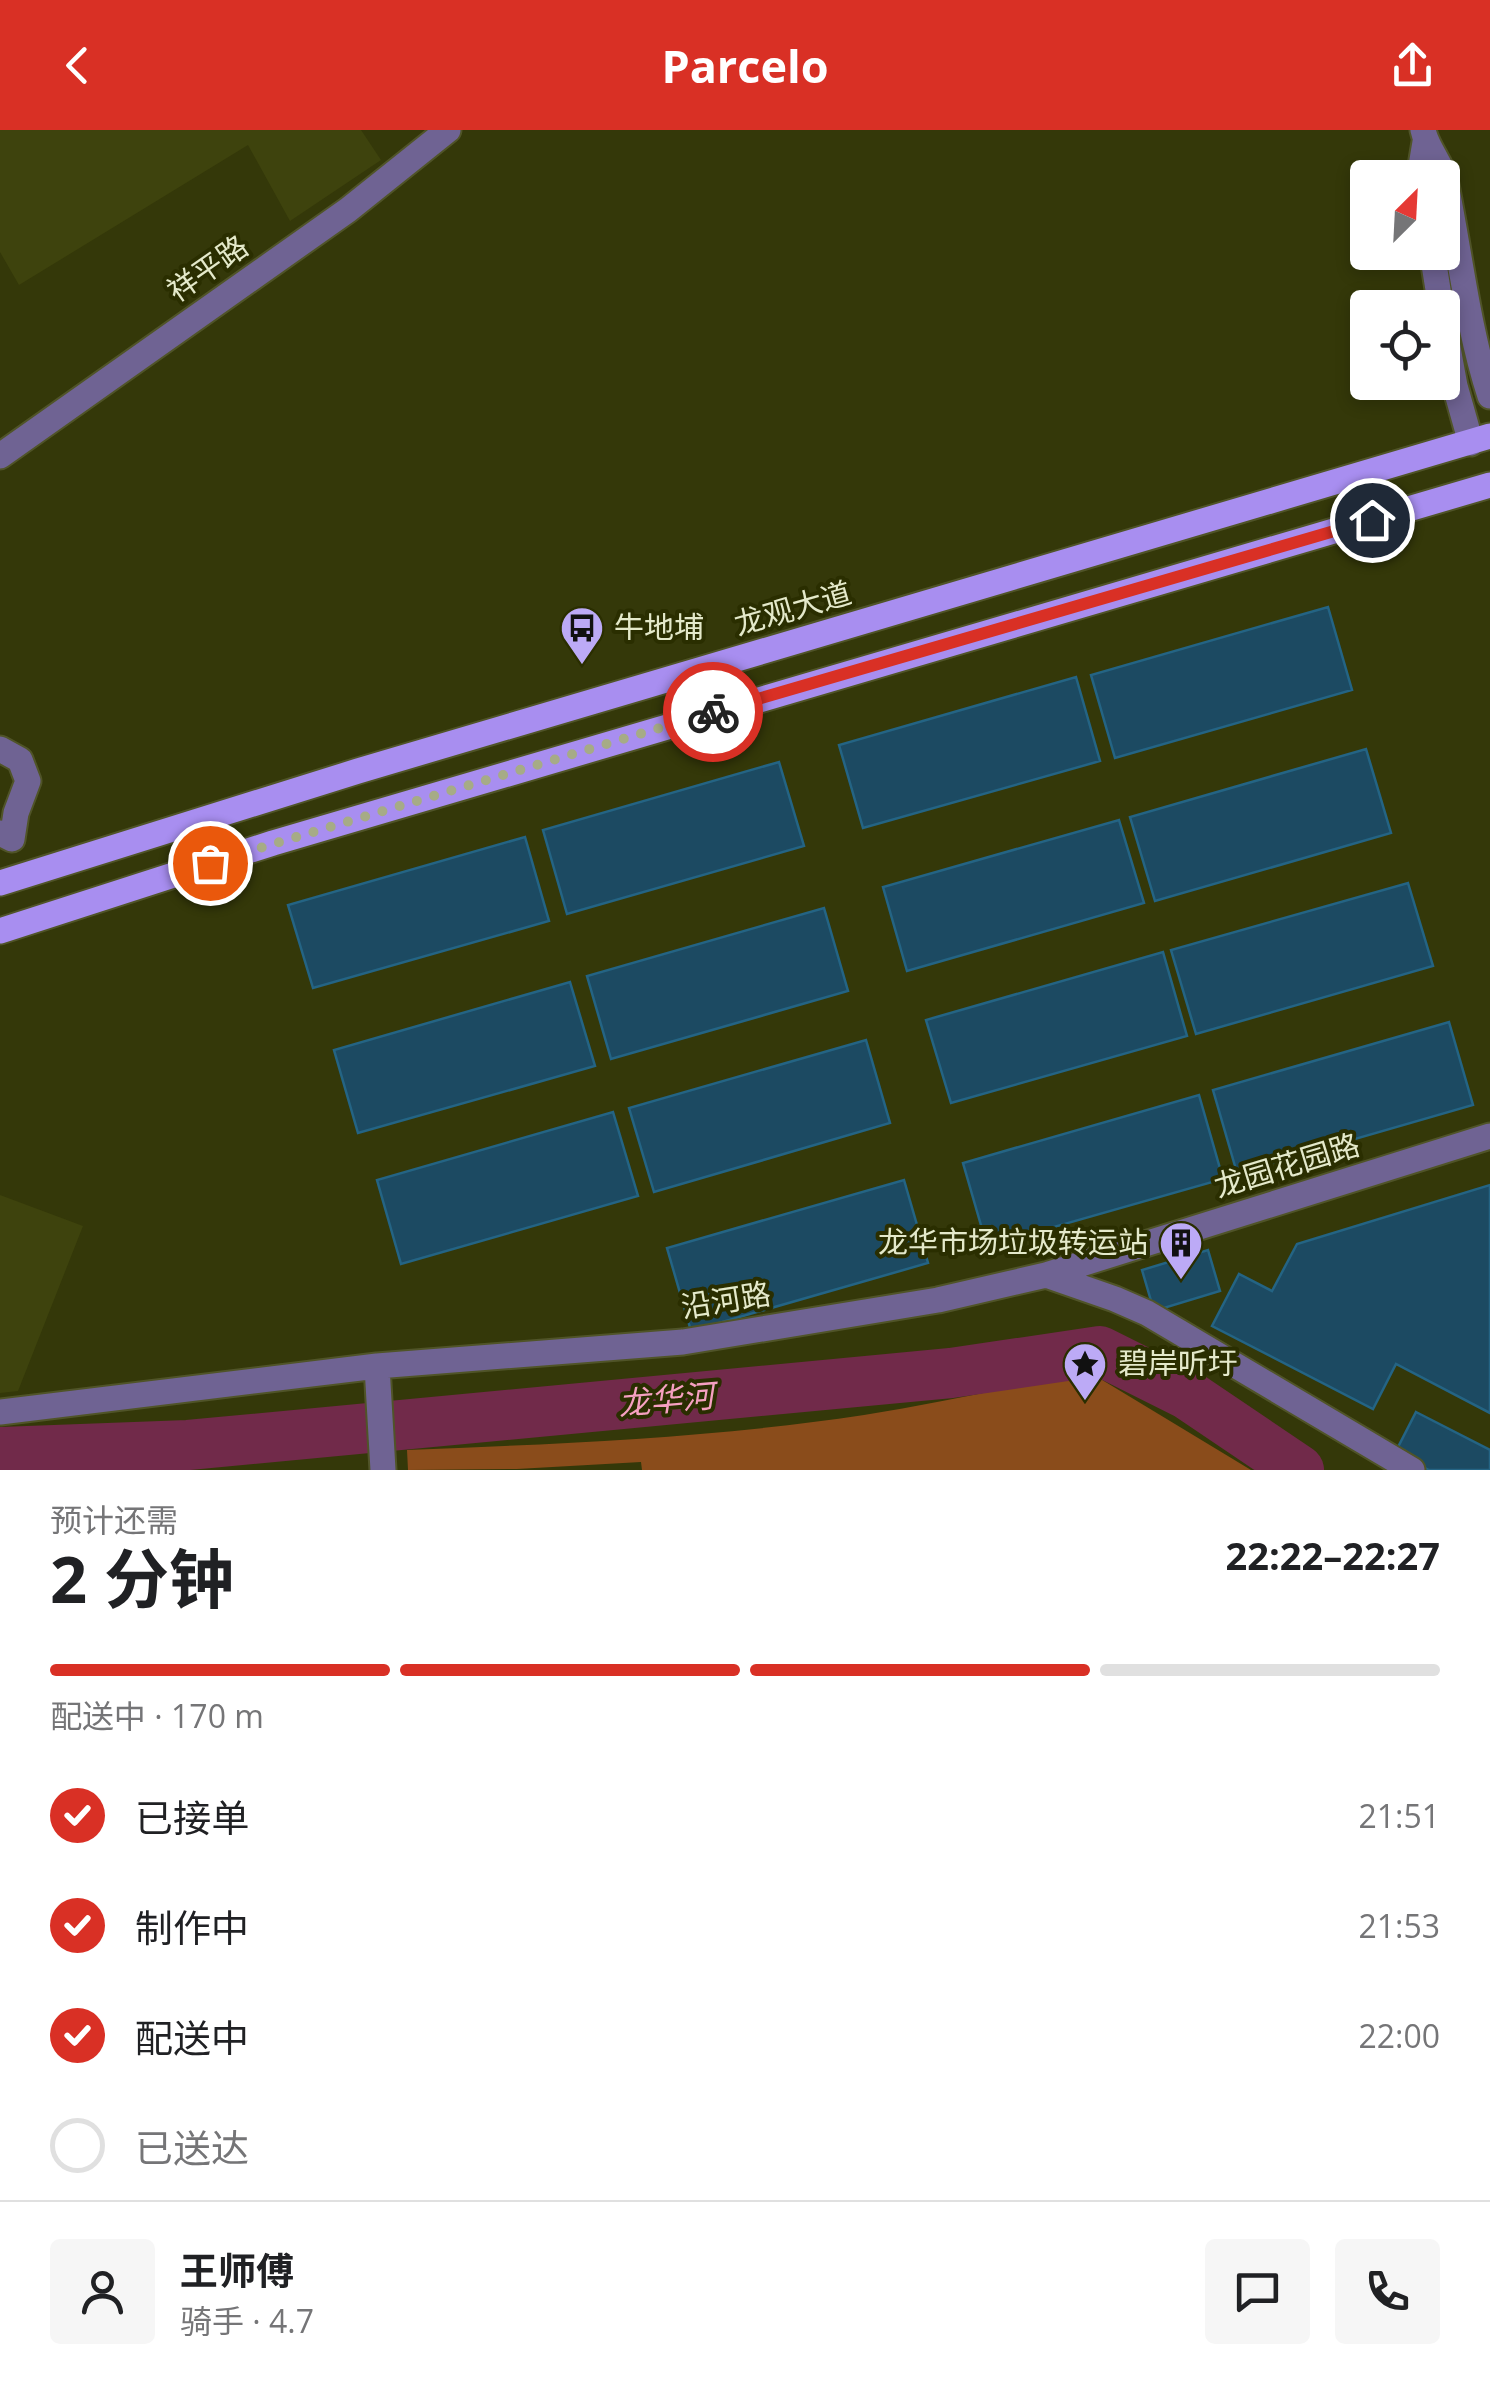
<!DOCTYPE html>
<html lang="zh">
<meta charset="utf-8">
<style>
:root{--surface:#fff;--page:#f6f6f6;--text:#202124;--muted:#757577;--line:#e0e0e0;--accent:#d93025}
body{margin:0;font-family:"Open Sans","Noto Sans SC",sans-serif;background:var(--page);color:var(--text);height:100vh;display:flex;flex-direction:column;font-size:38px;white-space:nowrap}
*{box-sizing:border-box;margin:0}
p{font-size:32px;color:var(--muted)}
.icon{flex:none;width:55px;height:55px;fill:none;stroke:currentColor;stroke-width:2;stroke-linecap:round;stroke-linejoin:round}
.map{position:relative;height:1340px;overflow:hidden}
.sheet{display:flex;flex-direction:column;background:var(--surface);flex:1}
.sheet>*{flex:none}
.needle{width:65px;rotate:24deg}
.controls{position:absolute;left:1350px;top:30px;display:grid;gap:20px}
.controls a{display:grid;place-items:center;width:110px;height:110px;border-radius:10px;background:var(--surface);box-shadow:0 5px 15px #0003;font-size:50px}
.pin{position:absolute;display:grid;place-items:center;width:85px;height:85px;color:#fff;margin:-42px;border:5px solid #fff;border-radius:50%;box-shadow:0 2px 10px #0007}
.courier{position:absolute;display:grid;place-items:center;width:100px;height:100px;margin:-50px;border:8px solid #d93025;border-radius:50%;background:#fff;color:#222;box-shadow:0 2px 12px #0007}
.headline em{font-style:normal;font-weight:700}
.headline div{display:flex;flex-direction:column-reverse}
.headline{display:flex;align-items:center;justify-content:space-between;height:170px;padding:0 50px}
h1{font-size:65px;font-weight:700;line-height:75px}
.bar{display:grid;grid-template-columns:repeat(4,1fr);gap:15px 10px;align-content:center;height:120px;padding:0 50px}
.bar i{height:12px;border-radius:8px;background:var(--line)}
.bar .on{background:var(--accent)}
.bar p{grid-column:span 4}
.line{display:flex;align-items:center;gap:25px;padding:0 50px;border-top:2px solid var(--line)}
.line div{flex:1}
.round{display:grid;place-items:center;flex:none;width:105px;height:105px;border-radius:10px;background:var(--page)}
ol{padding:0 50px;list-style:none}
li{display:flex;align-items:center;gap:30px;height:110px}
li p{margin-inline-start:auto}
li .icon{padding:10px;border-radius:50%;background:var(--accent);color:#fff;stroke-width:4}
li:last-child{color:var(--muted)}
li i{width:55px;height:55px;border:5px solid var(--line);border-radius:50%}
header{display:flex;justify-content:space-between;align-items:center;height:130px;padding:0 50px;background:var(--accent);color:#fff;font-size:45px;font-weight:700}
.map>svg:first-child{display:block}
.built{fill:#3e430d}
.green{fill:#8a4c1b}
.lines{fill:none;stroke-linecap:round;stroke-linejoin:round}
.river{stroke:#712a4a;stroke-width:50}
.building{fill:#1c4a62;stroke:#246484;stroke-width:2.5}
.minor-casing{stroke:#505428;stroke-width:29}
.major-casing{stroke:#505428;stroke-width:29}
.minor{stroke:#6f6393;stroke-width:25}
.major{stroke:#a88ef0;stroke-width:25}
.done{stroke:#a6ab86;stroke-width:10;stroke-dasharray:0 18}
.route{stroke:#d93025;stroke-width:12}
.labels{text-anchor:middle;stroke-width:8;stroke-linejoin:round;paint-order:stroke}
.street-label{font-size:30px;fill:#e4e9ca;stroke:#2a2e00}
.poi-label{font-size:30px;fill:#e4e9ca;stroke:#2a2e00;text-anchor:start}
.water-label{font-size:32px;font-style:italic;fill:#f6a0c1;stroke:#2a2e00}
</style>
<header><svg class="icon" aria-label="back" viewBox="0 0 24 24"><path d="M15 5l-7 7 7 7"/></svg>Parcelo<svg class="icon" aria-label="share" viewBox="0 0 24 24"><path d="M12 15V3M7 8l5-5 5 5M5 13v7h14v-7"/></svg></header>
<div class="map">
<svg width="1490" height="1340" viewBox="0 0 1490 1340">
<rect width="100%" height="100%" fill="#343809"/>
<path class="built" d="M0 0H361L381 30 290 91 248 15 19 155 0 122Z
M0 1065 83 1096 18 1261 0 1263Z"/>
<path class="green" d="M1089 1242 1251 1340H642L641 1332 517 1339 408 1340 407 1320C559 1314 713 1308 864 1285 939 1273 1014 1256 1089 1242Z"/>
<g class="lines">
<path class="river" d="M0 1322 188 1315 951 1243 1100 1221 1188 1265 1299 1340"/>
</g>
<path class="building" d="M1328 477 1352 560 1115 628 1091 545Z
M1076 547 1100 631 863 698 839 615Z
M1366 619 1391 703 1155 771 1130 687Z
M779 632 804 716 567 784 543 700Z
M1119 690 1144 773 907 841 883 757Z
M525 707 549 791 313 858 288 775Z
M1408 753 1433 836 1196 904 1171 820Z
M824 778 848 861 611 929 587 846Z
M1163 822 1187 906 951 973 926 890Z
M570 852 595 936 358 1003 334 920Z
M1449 892 1473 975 1237 1043 1213 960Z
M866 910 890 993 654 1062 629 978Z
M1199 965 1223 1049 987 1116 963 1033Z
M613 982 638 1066 401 1134 377 1050Z
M904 1050 928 1133 691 1201 667 1118Z
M1490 1055V1283L1396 1234 1373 1279 1212 1196 1239 1144 1272 1161 1297 1114Z
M1208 1120 1220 1161 1154 1181 1142 1140Z
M1416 1282 1490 1320V1340H1429L1395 1323Z"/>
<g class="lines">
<g class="minor-casing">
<path id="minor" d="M1423 0C1427 19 1441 32 1445 50 1460 122 1467 196 1490 266
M1419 48 1425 12
M1432 122 1441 178
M1442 185 1455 256 1471 313
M0 326 348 80 448 0
M0 619 20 630 28 651 16 683 12 709 0 703
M1046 1145 1115 1169 1147 1183 1412 1340
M377 1236 383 1340
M0 1282 377 1236 683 1212 938 1170 1046 1145 1490 1006"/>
</g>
<g class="major-casing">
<path id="major" d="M0 753 358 641 1490 306
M0 801 273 713 1490 355"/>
</g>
<use href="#minor" class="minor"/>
<use href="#major" class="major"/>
</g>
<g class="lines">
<path class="done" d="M210 733 713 582"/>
<path class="route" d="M713 582 1372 390"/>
</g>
<defs>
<g id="bus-pin" transform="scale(2.25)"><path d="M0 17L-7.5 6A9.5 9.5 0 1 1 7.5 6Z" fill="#bcaaf6" stroke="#2a2e00"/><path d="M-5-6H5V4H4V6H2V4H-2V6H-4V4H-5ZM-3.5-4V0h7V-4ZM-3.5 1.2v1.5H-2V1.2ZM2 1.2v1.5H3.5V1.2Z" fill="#111"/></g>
<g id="building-pin" transform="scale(2.25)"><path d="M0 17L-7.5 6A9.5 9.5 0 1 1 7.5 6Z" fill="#bcaaf6" stroke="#2a2e00"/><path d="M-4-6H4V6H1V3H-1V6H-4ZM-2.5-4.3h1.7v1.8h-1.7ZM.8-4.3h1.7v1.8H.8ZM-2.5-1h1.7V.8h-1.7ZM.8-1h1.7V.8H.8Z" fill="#111"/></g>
<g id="sight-pin" transform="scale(2.25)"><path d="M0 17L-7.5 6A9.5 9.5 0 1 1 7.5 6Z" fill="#bcaaf6" stroke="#2a2e00"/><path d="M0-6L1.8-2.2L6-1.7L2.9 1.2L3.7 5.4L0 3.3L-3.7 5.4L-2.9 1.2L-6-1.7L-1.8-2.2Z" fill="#111"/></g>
</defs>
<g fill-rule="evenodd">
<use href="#bus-pin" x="582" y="498"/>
<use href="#building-pin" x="1181" y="1113"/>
<use href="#sight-pin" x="1085" y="1234"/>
</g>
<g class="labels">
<g class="street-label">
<text transform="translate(208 139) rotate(-35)" y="10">祥平路</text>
<text transform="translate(793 479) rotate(-16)" y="10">龙观大道</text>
<text transform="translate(1287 1036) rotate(-17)" y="10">龙园花园路</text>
<text transform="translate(726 1171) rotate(-9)" y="10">沿河路</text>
</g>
<g class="poi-label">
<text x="614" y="508">牛地埔</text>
<text x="1148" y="1123" text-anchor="end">龙华市场垃圾转运站</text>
<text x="1118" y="1244">碧岸听圩</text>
</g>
<g class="water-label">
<text transform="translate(666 1270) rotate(-5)" y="11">龙华河</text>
</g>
</g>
</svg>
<div class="controls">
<a><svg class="needle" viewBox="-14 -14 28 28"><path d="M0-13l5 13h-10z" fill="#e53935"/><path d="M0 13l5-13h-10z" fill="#757577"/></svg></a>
<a><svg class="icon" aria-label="locate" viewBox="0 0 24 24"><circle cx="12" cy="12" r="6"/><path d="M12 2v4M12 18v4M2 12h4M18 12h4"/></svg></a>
</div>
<div class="pin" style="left:210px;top:733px;background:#ea580c"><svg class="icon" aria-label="bag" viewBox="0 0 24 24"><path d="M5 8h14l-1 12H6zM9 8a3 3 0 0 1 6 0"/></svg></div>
<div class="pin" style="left:1372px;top:390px;background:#1f2937"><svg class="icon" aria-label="home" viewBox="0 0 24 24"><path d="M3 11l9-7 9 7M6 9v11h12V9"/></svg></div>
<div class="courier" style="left:713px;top:582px"><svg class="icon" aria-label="bike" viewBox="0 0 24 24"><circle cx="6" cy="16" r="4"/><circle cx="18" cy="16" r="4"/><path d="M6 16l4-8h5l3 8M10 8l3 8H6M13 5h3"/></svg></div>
</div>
<section class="sheet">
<div class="headline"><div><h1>2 分钟</h1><p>预计还需</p></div><em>22:22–22:27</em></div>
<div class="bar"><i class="on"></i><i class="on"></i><i class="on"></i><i></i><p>配送中 · 170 m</p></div>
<ol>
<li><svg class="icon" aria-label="check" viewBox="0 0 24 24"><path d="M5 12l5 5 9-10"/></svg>已接单<p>21:51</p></li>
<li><svg class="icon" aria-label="check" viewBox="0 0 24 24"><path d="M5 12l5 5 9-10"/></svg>制作中<p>21:53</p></li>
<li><svg class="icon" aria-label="check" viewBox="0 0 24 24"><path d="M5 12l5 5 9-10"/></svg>配送中<p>22:00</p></li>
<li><i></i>已送达</li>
</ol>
<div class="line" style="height:180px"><a class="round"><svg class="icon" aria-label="person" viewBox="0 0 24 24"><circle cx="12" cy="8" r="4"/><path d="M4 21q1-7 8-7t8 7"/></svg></a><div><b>王师傅</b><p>骑手 · 4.7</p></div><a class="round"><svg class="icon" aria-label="chat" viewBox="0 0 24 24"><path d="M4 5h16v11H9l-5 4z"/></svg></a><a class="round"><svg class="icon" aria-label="phone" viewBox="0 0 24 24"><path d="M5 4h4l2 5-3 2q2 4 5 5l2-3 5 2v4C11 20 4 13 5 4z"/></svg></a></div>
</section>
